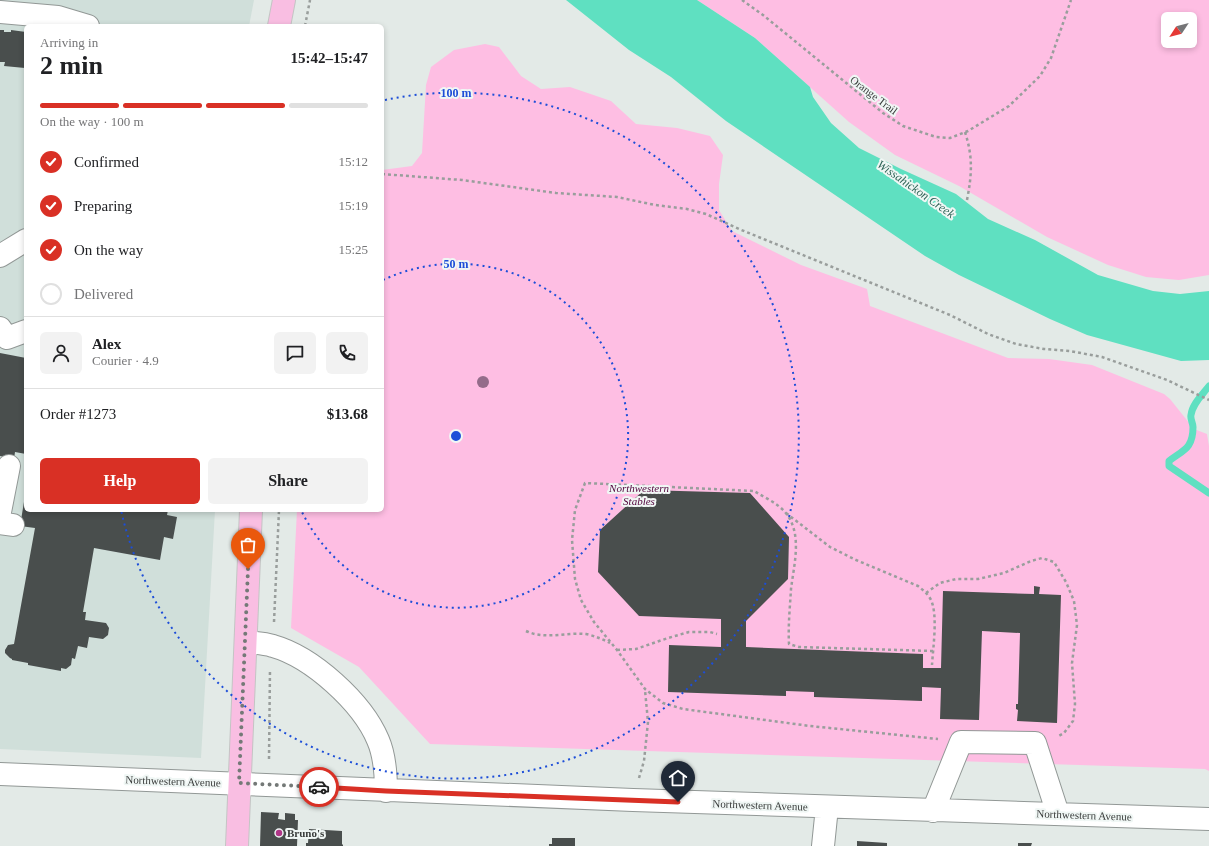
<!DOCTYPE html>
<meta charset="utf-8">
<style>
:root{--surface:#fff;--page:#f2f2f2;--text:#202124;--muted:#757577;--line:#e0e0e0;--accent:#d93025}
body{margin:0;font-family:"Times New Roman",serif;background:var(--page);color:var(--text);height:100vh;display:flex;flex-direction:column;font-size:15px;white-space:nowrap}
*{box-sizing:border-box;margin:0}
p{font-size:13px;color:var(--muted)}
.icon{flex:none;width:22px;height:22px;fill:none;stroke:currentColor;stroke-width:2;stroke-linecap:round;stroke-linejoin:round}
.map{position:relative;flex:1;overflow:hidden}
.panel{position:absolute;left:24px;top:24px;width:360px;height:488px;display:flex;flex-direction:column;background:var(--surface);border-radius:6px;box-shadow:0 2px 6px #0003}
.panel>*{flex:none}
.needle{width:26px;rotate:234deg}
.buttons{position:absolute;left:1161px;top:12px;display:grid;gap:8px}
.buttons a{display:grid;place-items:center;width:36px;height:36px;border-radius:6px;background:var(--surface);box-shadow:0 2px 6px #0003;font-size:20px}
.pin{position:absolute;display:grid;place-items:center;width:34px;height:34px;color:#fff;margin:-41px -17px;border-radius:50% 50% 50% 0;rotate:-45deg;box-shadow:0 0 4px #0007}
.pin .icon{rotate:45deg}
.courier{position:absolute;display:grid;place-items:center;width:40px;height:40px;margin:-20px;border:3px solid #d93025;border-radius:50%;background:#fff;color:#222;box-shadow:0 1px 5px #0007}
.headline em{font-style:normal;font-weight:600}
.headline div{display:flex;flex-direction:column-reverse}
.headline{display:flex;align-items:center;justify-content:space-between;height:68px;padding:0 16px}
h1{font-size:26px;font-weight:600;line-height:30px}
.bar{display:grid;grid-template-columns:repeat(4,1fr);gap:6px 4px;align-content:center;height:48px;padding:0 16px}
.bar i{height:5px;border-radius:3px;background:var(--line)}
.bar .on{background:var(--accent)}
.bar p{grid-column:span 4}
.line{display:flex;align-items:center;gap:10px;padding:0 16px;border-top:1px solid var(--line)}
.line div{flex:1}
.round{display:grid;place-items:center;flex:none;width:42px;height:42px;border-radius:6px;background:var(--page)}
ol{padding:0 16px;list-style:none}
li{display:flex;align-items:center;gap:12px;height:44px}
li p{margin-inline-start:auto}
li .icon{padding:4px;border-radius:50%;background:var(--accent);color:#fff;stroke-width:4}
li:last-child{color:var(--muted)}
li i{width:22px;height:22px;border:2px solid var(--line);border-radius:50%}
.primary-button{display:flex;gap:8px;margin-top:auto;padding:8px 16px}
.primary-button a{flex:1;height:46px;border-radius:6px;background:var(--accent);color:#fff;font-size:16px;font-weight:600;line-height:46px;text-align:center}
.primary-button a+a{background:var(--page);color:var(--text)}
.map>svg:first-child{display:block}
.built{fill:#d0dfda}
.green{fill:#febee3;fill-rule:evenodd}
.water{fill:#5fe0c1}
.lines{fill:none;stroke-linecap:round;stroke-linejoin:round}
.stream{stroke:#5fe0c1;stroke-width:7}
.building{fill:#494e4d}
.minor-casing{stroke:#929896;stroke-width:24}
.major-casing{stroke:#c4c4c4;stroke-width:24}
.path{stroke:#999e9c;stroke-width:2.5;stroke-dasharray:3 3;stroke-linecap:butt}
.minor{stroke:#fff;stroke-width:22}
.major{stroke:#f9bee2;stroke-width:22}
.tree{fill:#946c8a}
.done{stroke:#747977;stroke-width:4;stroke-dasharray:0 7.2}
.route{stroke:#d93025;stroke-width:5}
.ring{fill:none;stroke:#1d4ed8;stroke-width:2;stroke-dasharray:2 4}
.poi-dot{fill:#b03688;stroke:#f0f7f5;stroke-width:1.5}
.labels{text-anchor:middle;stroke-width:4;stroke-linejoin:round;paint-order:stroke}
.street-label{font-size:11px;fill:#393c3b;stroke:#f0f7f5}
.park-label{font-size:11px;font-style:italic;fill:#53043d;stroke:#f0f7f5}
.poi-label{font-size:11px;font-weight:bold;fill:#393c3b;stroke:#f0f7f5;text-anchor:start}
.water-label{font-size:12px;font-style:italic;fill:#2e6356;stroke:#f0f7f5}
.centre{fill:#1d4ed8;stroke:#f0f7f5;stroke-width:2}
.ring-label{font-size:12px;text-anchor:middle;font-weight:bold;fill:#1d4ed8;stroke:#f0f7f5;stroke-width:4;stroke-linejoin:round;paint-order:stroke}
</style>
<div class="map">
<svg width="1209" height="846" viewBox="0 0 1209 846">
<rect width="100%" height="100%" fill="#e3eae7"/>
<path class="built" d="M0 0H254L249 26H26V510H215L201 758 0 749Z"/>
<path class="green" d="M697 0H1209V275L1179 280 1146 277 1108 265 1047 237 959 186 895 155 849 122 755 38ZM1168 19H1190V41H1168Z
M485 44 499 47 521 76 541 89 570 87 611 101 636 124 677 128 710 136 723 155 719 184V210L732 231 801 265 867 289 870 306 1008 358 1049 359 1092 365 1164 394 1170 399 1194 429 1207 434 1209 446V771L1205 769 430 744 359 667 291 628 297 510H382V170L412 166 422 153 426 85 431 67 454 50Z"/>
<path class="water" d="M566 0H697L755 38 810 87 813 97 831 123 859 148 901 169 956 194 988 219 1035 240 1098 275 1153 291 1180 294 1209 291V360L1181 361 1087 335 1050 319 959 275 925 256 726 121 671 77 629 50Z"/>
<g class="lines">
<path class="stream" d="M1209 386C1203 394 1192 404 1191 415 1190 419 1193 423 1193 427 1193 449 1183 450 1169 461V466L1209 493"/>
</g>
<path class="building" d="M0 30H4V32H11V30L26 32 25 68 4 66 5 62H0Z
M0 353 26 358V454L15 452 14 459 0 456Z
M644 490 750 493 789 537 788 579 746 621V647L923 654V668H941L943 591 1034 594V586L1040 587 1039 594 1061 595 1057 723 1017 721 1018 710 1016 709V704H1018L1020 633 982 631 979 720 940 719 941 688 922 687V701L814 697V692L786 691V696L668 692 669 645 721 647V619L639 616 598 572 600 530Z
M25 496 26 510H168L167 515 177 517 173 539 164 537 160 560 94 548 83 612H86L85 620 106 623 109 628 108 635 103 639 89 637 87 648 78 646 75 659 72 658 71 665 66 669 61 668V671L28 665V663L12 660V659L10 658 5 653V650L8 645 14 644 35 528 20 526Z
M261 812 279 813 278 819 285 820V813L295 814V820H298L297 846H260Z
M309 829 342 831V844L343 845V846H306V843H308Z
M552 838H575V846H549V844H552Z
M857 841 887 843V846H857Z
M1018 843H1032L1031 846H1018Z"/>
<g class="lines">
<g class="minor-casing">
<path id="minor" d="M0 12 58 17 88 26
M0 256 26 240
M0 328 7 338 26 331
M0 512 9 466
M0 523 13 525
M246 642C254 643 264 643 273 646 312 657 362 702 378 740 385 756 386 773 386 791
M0 774 633 800 1209 819
M933 811 961 742 1035 743 1058 814
M823 846 827 807"/>
</g>
<g class="major-casing">
<path id="major" d="M279 26 284 0
M237 846 251 510"/>
</g>
<path class="path" d="M742 0 763 15 883 113 903 126 936 137 950 138 968 131 1009 106 1040 76 1051 58 1071 0
M305 26 310 0
M965 132C973 157 972 174 967 200
M382 174 462 180 556 193 617 197 655 205 687 209 706 214 739 229 950 315 988 334 1016 344 1044 349 1070 351 1102 357 1167 380 1209 400
M786 513 830 547 856 560 918 586C923 590 928 594 931 600 938 615 933 648 932 665
M926 593 940 583 956 579H978L1004 573 1031 561 1042 558 1054 562 1066 582 1074 601 1077 625 1072 663 1075 704 1073 721 1064 733 1057 737
M274 622 279 510
M526 631C545 640 566 632 586 634 595 636 602 639 610 643
M617 650 636 649 668 638 689 632H710L717 634
M933 651 799 647 789 644C788 625 790 607 791 589 794 564 803 533 785 512 777 503 764 497 754 491L585 483 575 510 572 540 575 579 581 600 594 622 617 650 645 689 663 703 683 709 810 726 938 739
M269 759 270 669
M639 778 644 761 648 722 645 690"/>
<use href="#minor" class="minor"/>
<use href="#major" class="major"/>
</g>
<circle class="tree" cx="483" cy="382" r="6"/>
<g class="lines">
<path class="done" d="M248 569 239 783 319 787"/>
<path class="route" d="M319 787 386 791 678 802"/>
</g>
<g class="ring">
<path d="M383 280A172 172 0 1 1 301 510"/>
<path d="M385 100A343 343 0 1 1 121 510"/>
</g>
<circle class="poi-dot" cx="279" cy="833" r="4"/>
<g class="labels">
<g class="street-label">
<text transform="translate(874 95) rotate(37)" y="4">Orange Trail</text>
<text transform="translate(173 781) rotate(2)" y="4">Northwestern Avenue</text>
<text transform="translate(760 805) rotate(2)" y="4">Northwestern Avenue</text>
<text transform="translate(1084 815) rotate(2)" y="4">Northwestern Avenue</text>
</g>
<g class="park-label">
<text x="639" y="492">Northwestern<tspan x="639" dy="13">Stables</tspan></text>
</g>
<g class="poi-label">
<text x="287" y="837">Bruno's</text>
</g>
<g class="water-label">
<text transform="translate(916 189) rotate(35)" y="4">Wissahickon Creek</text>
</g>
</g>
<circle cx="456" cy="436" r="6" class="centre"/>
<g class="ring-label">
<text x="456" y="97">100 m</text>
<text x="456" y="268">50 m</text>
</g>
</svg>
<div class="buttons">
<a><svg class="needle" viewBox="-14 -14 28 28"><path d="M0-13l5 13h-10z" fill="#e53935"/><path d="M0 13l5-13h-10z" fill="#757577"/></svg></a>
</div>
<div class="pin" style="left:248px;top:569px;background:#ea580c"><svg class="icon" aria-label="bag" viewBox="0 0 24 24"><path d="M5 8h14l-1 12H6zM9 8a3 3 0 0 1 6 0"/></svg></div>
<div class="pin" style="left:678px;top:802px;background:#1f2937"><svg class="icon" aria-label="home" viewBox="0 0 24 24"><path d="M3 11l9-7 9 7M6 9v11h12V9"/></svg></div>
<div class="courier" style="left:319px;top:787px"><svg class="icon" aria-label="car" viewBox="0 0 24 24"><path d="M5 17H2v-5l4-1 3-4h7l3 4 3 1v5h-3M9 17h6M6 11h13"/><circle cx="7" cy="17" r="2"/><circle cx="17" cy="17" r="2"/></svg></div>
<section class="panel">
<div class="headline"><div><h1>2 min</h1><p>Arriving in</p></div><em>15:42–15:47</em></div>
<div class="bar"><i class="on"></i><i class="on"></i><i class="on"></i><i></i><p>On the way · 100 m</p></div>
<ol>
<li><svg class="icon" aria-label="check" viewBox="0 0 24 24"><path d="M5 12l5 5 9-10"/></svg>Confirmed<p>15:12</p></li>
<li><svg class="icon" aria-label="check" viewBox="0 0 24 24"><path d="M5 12l5 5 9-10"/></svg>Preparing<p>15:19</p></li>
<li><svg class="icon" aria-label="check" viewBox="0 0 24 24"><path d="M5 12l5 5 9-10"/></svg>On the way<p>15:25</p></li>
<li><i></i>Delivered</li>
</ol>
<div class="line" style="height:72px"><a class="round"><svg class="icon" aria-label="person" viewBox="0 0 24 24"><circle cx="12" cy="8" r="4"/><path d="M4 21q1-7 8-7t8 7"/></svg></a><div><b>Alex</b><p>Courier · 4.9</p></div><a class="round"><svg class="icon" aria-label="chat" viewBox="0 0 24 24"><path d="M4 5h16v11H9l-5 4z"/></svg></a><a class="round"><svg class="icon" aria-label="phone" viewBox="0 0 24 24"><path d="M5 4h4l2 5-3 2q2 4 5 5l2-3 5 2v4C11 20 4 13 5 4z"/></svg></a></div>
<div class="line" style="height:52px"><div>Order #1273</div><b>$13.68</b></div>
<div class="primary-button"><a>Help</a><a>Share</a></div>
</section>
</div>
